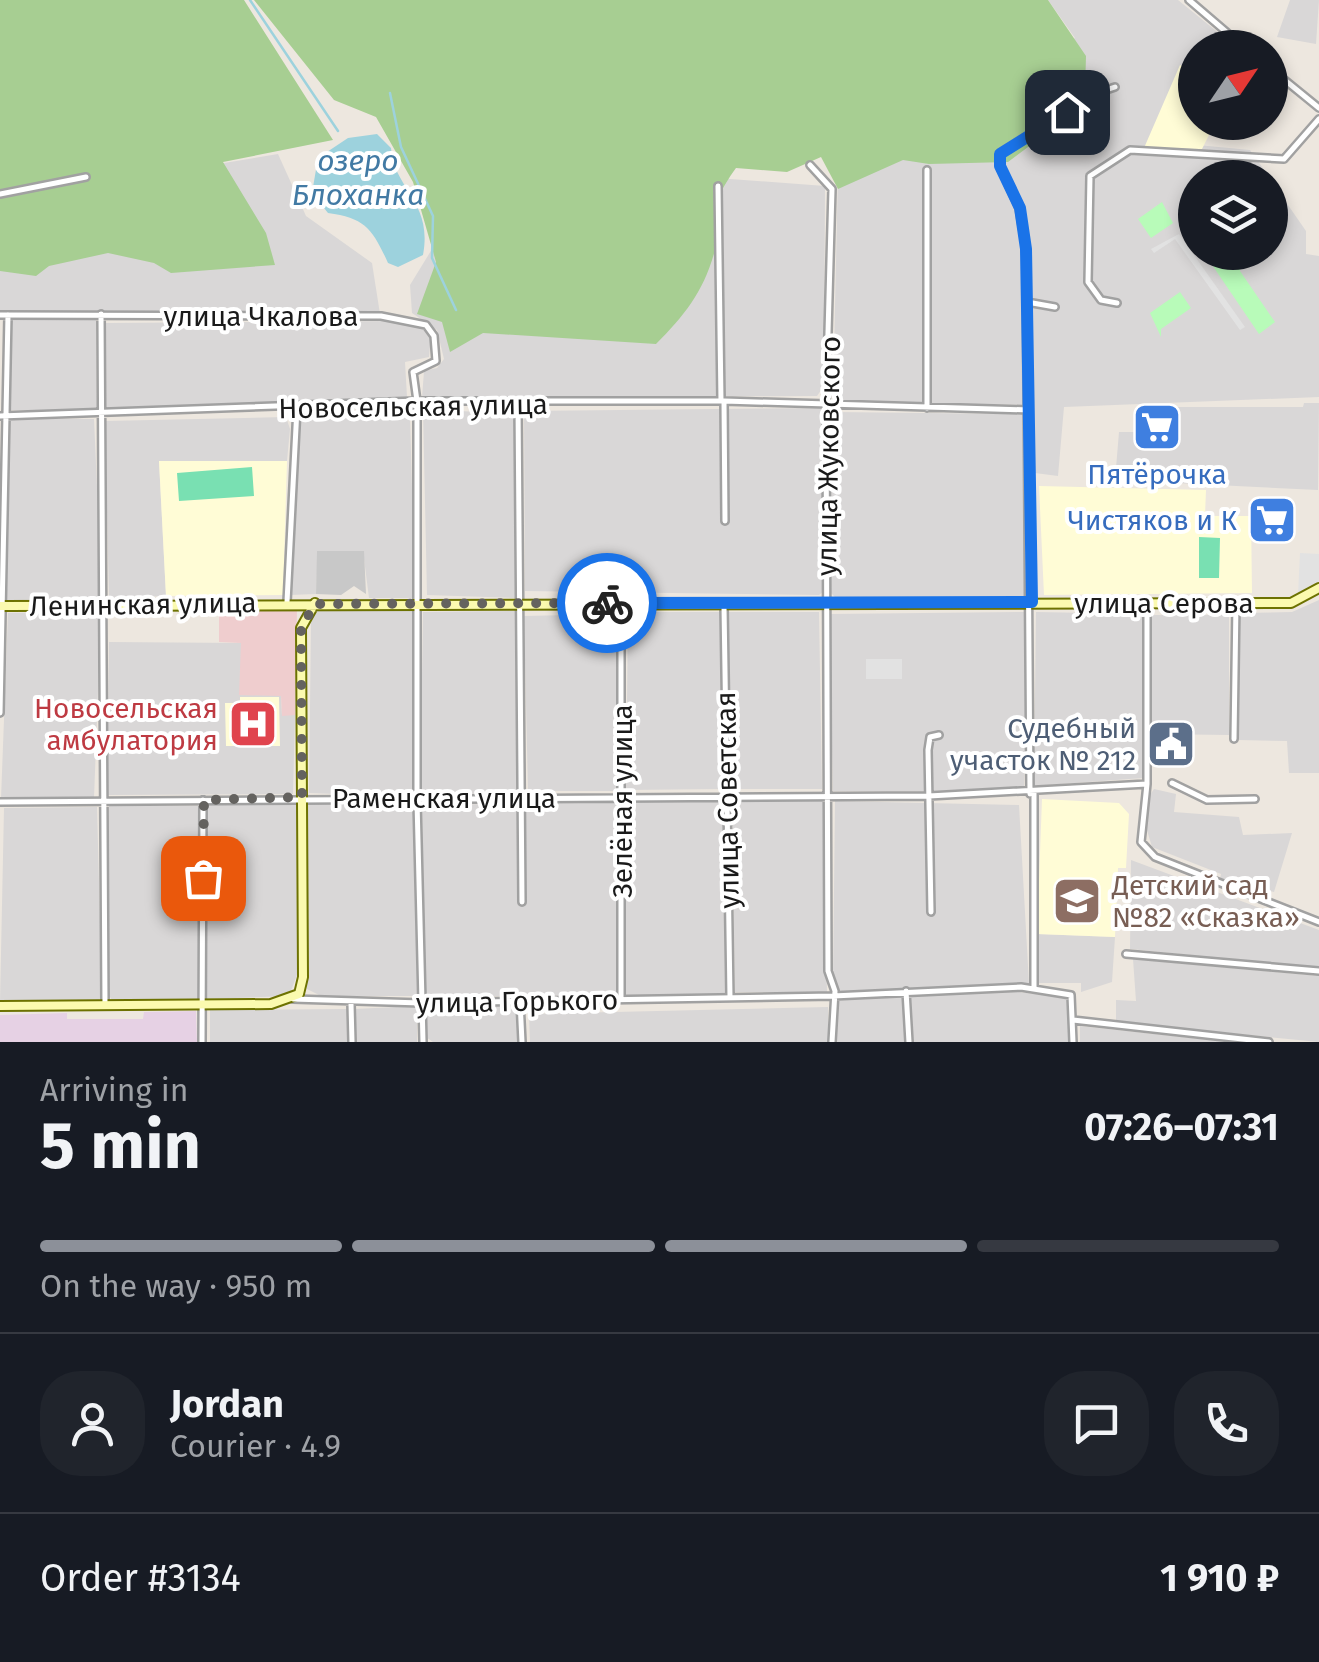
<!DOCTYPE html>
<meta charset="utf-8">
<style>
:root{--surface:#171b24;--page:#20242c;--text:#f1f3f6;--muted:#9ea1a6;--line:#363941;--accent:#8c9099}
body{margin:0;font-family:"Fira Sans",sans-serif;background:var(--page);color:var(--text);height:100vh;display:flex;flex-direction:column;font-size:38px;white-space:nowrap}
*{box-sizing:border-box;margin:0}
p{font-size:32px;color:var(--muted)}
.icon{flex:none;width:55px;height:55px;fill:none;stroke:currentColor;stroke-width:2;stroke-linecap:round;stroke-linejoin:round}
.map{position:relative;height:1042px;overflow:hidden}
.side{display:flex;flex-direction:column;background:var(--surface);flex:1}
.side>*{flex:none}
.needle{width:65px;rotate:55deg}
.fabs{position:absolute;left:1178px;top:30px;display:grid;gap:20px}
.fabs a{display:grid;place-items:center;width:110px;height:110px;border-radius:50%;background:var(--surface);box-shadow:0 5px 15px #0003;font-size:50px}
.pin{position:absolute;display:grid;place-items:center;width:85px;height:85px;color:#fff;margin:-42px;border-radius:20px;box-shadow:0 5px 15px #0006}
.courier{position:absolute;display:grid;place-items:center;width:100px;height:100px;margin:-50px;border:8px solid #1a73e8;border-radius:50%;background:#fff;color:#222;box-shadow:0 2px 12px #0007}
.overview em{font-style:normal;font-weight:700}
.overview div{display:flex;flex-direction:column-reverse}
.overview{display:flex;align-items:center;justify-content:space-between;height:170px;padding:0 40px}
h1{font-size:65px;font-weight:700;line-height:75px}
.bar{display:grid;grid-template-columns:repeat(4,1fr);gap:15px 10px;align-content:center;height:120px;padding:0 40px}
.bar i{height:12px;border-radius:8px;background:var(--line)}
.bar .selected{background:var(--accent)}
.bar p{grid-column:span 4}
.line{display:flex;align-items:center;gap:25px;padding:0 40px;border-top:2px solid var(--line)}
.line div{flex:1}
.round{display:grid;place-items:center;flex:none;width:105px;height:105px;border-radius:40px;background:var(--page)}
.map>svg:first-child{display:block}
.residential{fill:#d9d7d7}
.commercial{fill:#efcdce}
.industrial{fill:#e6d1e4}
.education{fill:#fffcd6}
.religious{fill:#c8c8c8}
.forest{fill:#a7ce92}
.park{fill:#b8fbb9}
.pitch{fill:#79e0b2}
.parking{fill:#e2e2e2}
.water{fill:#9dd2dd}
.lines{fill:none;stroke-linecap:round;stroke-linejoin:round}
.stream{stroke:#9dd2dd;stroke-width:2.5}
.street-casing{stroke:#a1a1a1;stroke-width:10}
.secondary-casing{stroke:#6d7201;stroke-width:12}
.street{stroke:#fff;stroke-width:5}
.secondary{stroke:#fbfaaf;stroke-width:8}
.done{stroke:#64625f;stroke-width:10;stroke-dasharray:0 18}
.route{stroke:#1a73e8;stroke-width:12}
.labels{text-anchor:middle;stroke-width:8;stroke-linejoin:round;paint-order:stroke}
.street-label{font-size:28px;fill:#1a1a1a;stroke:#fff}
.shop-label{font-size:28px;fill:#366cbe;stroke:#fff}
.health-label{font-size:28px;fill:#be3a42;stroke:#fff;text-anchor:end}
.service-label{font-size:28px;fill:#4e5e75;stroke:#fff;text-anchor:end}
.education-label{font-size:28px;fill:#785e54;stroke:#fff;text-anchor:start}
.water-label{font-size:30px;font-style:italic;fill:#427aa4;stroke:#fff}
</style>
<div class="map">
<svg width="1319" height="1042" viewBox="0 0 1319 1042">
<rect width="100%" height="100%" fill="#ede7df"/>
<path class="residential" d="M1048 0H1178L1236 47 1195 48V122L1187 144 1250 150 1269 177 1195 178V252H1270V179L1306 231V254L1319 256V397L1064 407 1058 476 1035 473 1031 405 838 403 833 397 838 172 1075 38Z
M1290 0H1319L1316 44 1277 37Z
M278 154 306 216 372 263 380 314H0V200Z
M486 161 825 186 824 386 817 396 422 398 424 371 437 368 444 359 437 330 412 313 410 285Z
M96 318 97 412 8 410 11 319Z
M395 321 422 327 431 335 429 357 405 362 407 397 102 414 103 323Z
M1304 403H1319L1318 490 1115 480 1119 432H1140L1141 445 1174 446 1175 407H1303Z
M823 408V592L819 595 525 591 524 411Z
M423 409 515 414V598L427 595Z
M833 412 1022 414 1037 589 1031 597H835L829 591Z
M286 417 290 429 287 461H159L166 596 109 598 105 421Z
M410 417 415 598H369L363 551H318L316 594 290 595 296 419Z
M7 418 94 419 102 600 7 601 3 515Z
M1319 600V773H1289L1287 741 1239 740V613L1292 612Z
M318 610 415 611 414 797 309 793 311 620Z
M515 611 519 791 420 797 423 612Z
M101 612 94 798 1 799 8 613Z
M628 612H720L722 789 626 790Z
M728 612H819L822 789H731Z
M1028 612 1024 792 833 791 829 614Z
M1036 612 1142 614 1143 778 1034 786Z
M617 614 619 791H528L524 616Z
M1152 615H1229V735L1151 734Z
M109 642 241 643 281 696 282 715H295L293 794 107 795Z
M1154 789 1176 794 1174 812 1239 817 1243 835 1292 833 1274 892 1220 879 1221 874 1152 847 1146 827 1148 798Z
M726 799V994L624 996 625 800Z
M732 800 823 801 827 992H735Z
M835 801 1019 805 1029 984 841 992 833 979Z
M306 802 414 805 418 996H321L307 989Z
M618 802V995L424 997 422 805Z
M207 805H296L297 975 289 996 206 999Z
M109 806H198L201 999 112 1000 108 994Z
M97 807 102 997 97 1001 0 1002 4 808Z
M1131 860 1319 930V968L1130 949Z
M1037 934 1115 937 1112 982 1081 992V983H1039Z
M1133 959 1319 976V1042L1116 1022V1000L1136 1001Z
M1001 990 1069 998 1068 1042H835L836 998Z
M518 1005 519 1042H433L426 1037 425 1007Z
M417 1006V1042H356L354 1009Z
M828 1007V1042H530L529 1014Z
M348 1009 349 1042H210V1010Z
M1080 1026 1228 1042H1080Z"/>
<path class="commercial" d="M1141 407H1175L1174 446 1140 445Z
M219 605 297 608 295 715 282 716 281 696 239 695 241 643 219 642Z"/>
<path class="industrial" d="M196 1011 197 1042H0V1015L67 1013V1019H143L144 1012Z"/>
<path class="education" d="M1180 65 1195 72V122L1215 123 1202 149 1144 148Z
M159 461H287L283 595 166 596Z
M1039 486 1206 490 1205 516H1251L1252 593 1044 595Z
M240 697H279L280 746H226L225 703H240Z
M1042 799 1119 803 1129 814 1126 868H1118L1115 937 1037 934Z"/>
<path class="religious" d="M317 551H364L366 594 354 586 341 595 316 594Z"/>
<path class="forest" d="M0 0H244L333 140 223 162 266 233 275 265 171 273 154 263 108 253 49 266 36 276 0 271Z
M254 0H1048L1086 56 1085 91 1079 109 1008 162 929 164 903 160 838 189 821 157 787 172 736 168C703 214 725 207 715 250 704 291 685 315 656 344L483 333 450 352 442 322 417 314 436 262 413 182 376 117 334 100Z"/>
<path class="park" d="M1162 202 1173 223 1151 238 1138 219Z
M1204 253H1216L1215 260 1241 263 1240 271 1275 322 1259 334Z
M1180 292 1191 308 1161 329V337L1150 313Z"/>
<path class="pitch" d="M252 467 254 496 179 501 177 473Z
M1199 537 1220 538 1219 578H1199Z"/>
<path class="parking" d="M1179 234 1245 327 1240 330 1175 239 1154 253 1151 249Z
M1300 553 1319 554V586L1298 595Z
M866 659H902V679H866Z"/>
<path class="water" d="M377 134 391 148C394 190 433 201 423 255L398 267 388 263C373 230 366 218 328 213L312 193 318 158 348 138Z"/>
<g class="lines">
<path class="stream" d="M250 0 338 131
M390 93 401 147 433 216 432 258 456 310"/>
<g class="street-casing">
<path id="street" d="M1189 0 1245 48
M1270 68 1319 108
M810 165 832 189 826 405 828 971 835 991 832 1042
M718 186 721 401
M0 194 86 177
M1027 302 1055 307
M1117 303 1101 300 1088 282 1090 176 1130 150 1284 159 1319 119
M101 314 105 1005
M0 315 381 316 426 325 434 336 436 361 413 372 417 401V801L423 1042
M724 401 725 521
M518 404 522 902
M927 408V170
M0 416 417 401H724L1029 410
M287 602 297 408
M1147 605V784L1141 842 1155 857 1319 922
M724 606 730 997
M0 713 8 315
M1234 739 1236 603
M1172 783 1207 800 1255 799
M1030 794 1026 249 1019 208 1000 166V153L1094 94 1115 87
M0 802 929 796 1147 784
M931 912 928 750 930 737 939 735
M1126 954 1319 971
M1034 988V793
M906 991 909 1042
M293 999 421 1003 833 996 1021 987 1071 995 1073 1042
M621 999V603
M520 1001 522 1042
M351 1004 352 1042
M1073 1020 1269 1042
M202 1042 203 800"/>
</g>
<g class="secondary-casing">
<path id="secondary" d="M0 606 1291 603 1319 588
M0 1006 271 1004 299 994 303 977 301 628 315 603"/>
</g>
<use href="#street" class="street"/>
<use href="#secondary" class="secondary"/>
</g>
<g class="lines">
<path class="done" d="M203 878 204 800 302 797 301 628 315 604 607 603"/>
<path class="route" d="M607 603 1032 602 1026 249 1020 208 1000 166V154L1067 112"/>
</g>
<defs>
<g id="supermarket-square" transform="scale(2.5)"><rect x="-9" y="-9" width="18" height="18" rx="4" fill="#3f7fe0" stroke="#fff"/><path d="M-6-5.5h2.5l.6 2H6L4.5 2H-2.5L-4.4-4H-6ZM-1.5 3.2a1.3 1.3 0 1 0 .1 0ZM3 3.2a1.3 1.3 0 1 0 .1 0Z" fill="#fff"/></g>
<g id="hospital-square" transform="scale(2.5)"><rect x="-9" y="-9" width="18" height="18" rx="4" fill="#e0444e" stroke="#fff"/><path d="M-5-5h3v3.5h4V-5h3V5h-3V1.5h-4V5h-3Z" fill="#fff"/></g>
<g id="civic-square" transform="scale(2.5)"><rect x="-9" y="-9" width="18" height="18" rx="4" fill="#5c6f8a" stroke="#fff"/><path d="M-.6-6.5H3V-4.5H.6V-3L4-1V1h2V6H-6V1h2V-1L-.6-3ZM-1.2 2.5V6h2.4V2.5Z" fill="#fff"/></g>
<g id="school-square" transform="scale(2.5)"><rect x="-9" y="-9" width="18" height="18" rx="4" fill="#8d6e63" stroke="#fff"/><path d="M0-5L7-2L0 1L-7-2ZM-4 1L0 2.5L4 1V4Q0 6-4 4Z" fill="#fff"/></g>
</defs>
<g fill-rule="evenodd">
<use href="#supermarket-square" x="1157" y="427"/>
<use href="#supermarket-square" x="1272" y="520"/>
<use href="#hospital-square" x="253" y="724"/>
<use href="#civic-square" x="1171" y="744"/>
<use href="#school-square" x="1077" y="901"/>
</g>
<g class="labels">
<g class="street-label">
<text x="261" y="326">улица Чкалова</text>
<text transform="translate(413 406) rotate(-1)" y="10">Новосельская улица</text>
<text transform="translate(828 456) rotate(-89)" y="10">улица Жуковского</text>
<text x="1164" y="613">улица Серова</text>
<text transform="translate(143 604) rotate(-1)" y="10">Ленинская улица</text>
<text x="444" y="808">Раменская улица</text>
<text transform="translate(727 800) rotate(-91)" y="10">улица Советская</text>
<text transform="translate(622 801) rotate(-90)" y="10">Зелёная улица</text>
<text transform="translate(517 1001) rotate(-1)" y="10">улица Горького</text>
</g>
<g class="shop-label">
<text x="1157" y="484">Пятёрочка</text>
<text x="1237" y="530" text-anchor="end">Чистяков и К</text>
</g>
<g class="health-label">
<text x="218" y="718">Новосельская<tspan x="218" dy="32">амбулатория</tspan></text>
</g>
<g class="service-label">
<text x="1136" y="738">Судебный<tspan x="1136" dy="32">участок № 212</tspan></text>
</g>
<g class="education-label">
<text x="1112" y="895">Детский сад<tspan x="1112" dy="32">№82 «Сказка»</tspan></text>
</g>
<g class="water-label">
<text x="358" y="171">озеро<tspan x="358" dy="34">Блоханка</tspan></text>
</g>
</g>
</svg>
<div class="fabs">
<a><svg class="needle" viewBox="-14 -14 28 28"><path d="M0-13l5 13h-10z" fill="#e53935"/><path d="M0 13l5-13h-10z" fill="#9ea1a6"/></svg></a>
<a><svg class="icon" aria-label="layers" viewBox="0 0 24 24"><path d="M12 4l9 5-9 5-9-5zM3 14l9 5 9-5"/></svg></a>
</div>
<div class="pin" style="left:203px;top:878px;background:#ea580c"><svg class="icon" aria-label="bag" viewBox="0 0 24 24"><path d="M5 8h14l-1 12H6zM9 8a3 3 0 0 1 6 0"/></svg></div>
<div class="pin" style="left:1067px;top:112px;background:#1f2937"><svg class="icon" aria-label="home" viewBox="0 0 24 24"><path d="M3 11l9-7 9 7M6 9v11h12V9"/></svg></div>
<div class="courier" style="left:607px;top:603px"><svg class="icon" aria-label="bike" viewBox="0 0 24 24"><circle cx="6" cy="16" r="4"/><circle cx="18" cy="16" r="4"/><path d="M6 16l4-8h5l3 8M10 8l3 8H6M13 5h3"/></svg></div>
</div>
<section class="side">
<div class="overview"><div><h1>5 min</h1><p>Arriving in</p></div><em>07:26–07:31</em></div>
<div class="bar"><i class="selected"></i><i class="selected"></i><i class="selected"></i><i></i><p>On the way · 950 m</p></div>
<div class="line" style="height:180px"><a class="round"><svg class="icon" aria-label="person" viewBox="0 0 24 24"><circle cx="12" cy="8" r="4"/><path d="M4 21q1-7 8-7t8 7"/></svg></a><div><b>Jordan</b><p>Courier · 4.9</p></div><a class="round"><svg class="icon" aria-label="chat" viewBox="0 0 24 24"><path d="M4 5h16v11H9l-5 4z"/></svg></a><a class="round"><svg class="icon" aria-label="phone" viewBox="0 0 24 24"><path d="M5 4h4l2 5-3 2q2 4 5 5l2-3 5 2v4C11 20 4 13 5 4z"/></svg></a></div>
<div class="line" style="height:130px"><div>Order #3134</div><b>1 910 ₽</b></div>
</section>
